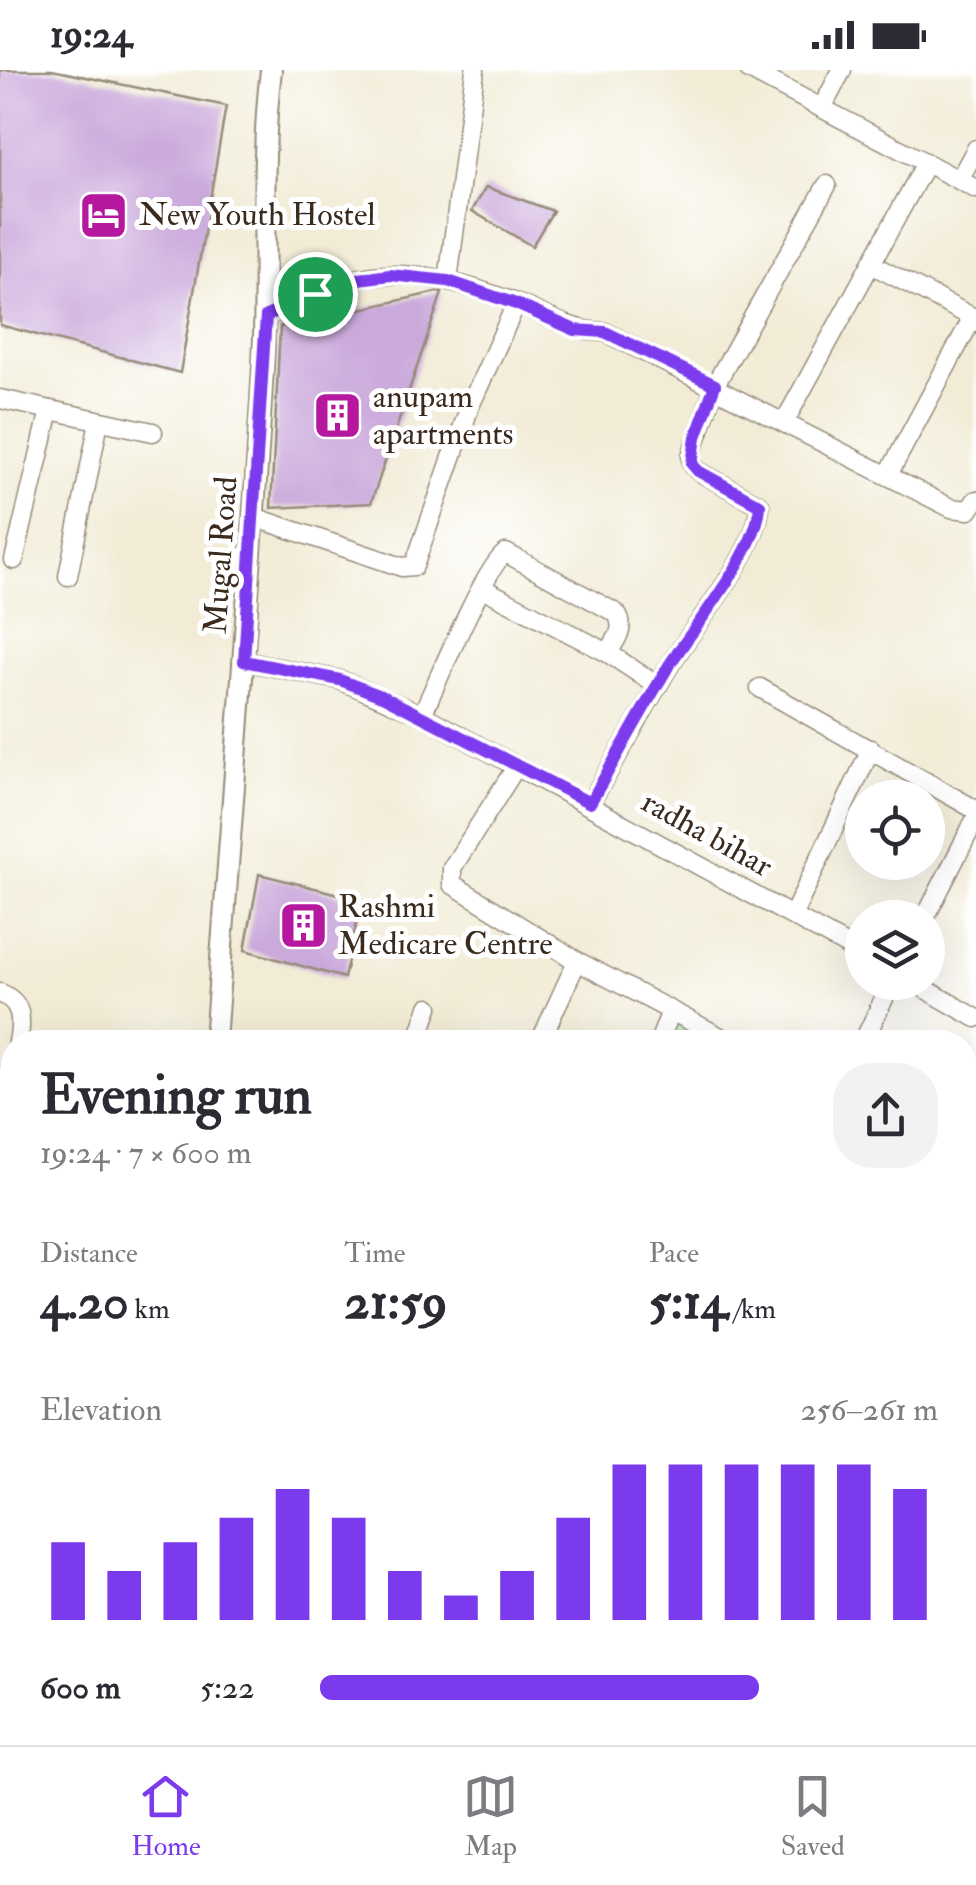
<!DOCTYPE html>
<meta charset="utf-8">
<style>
:root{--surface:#fff;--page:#f2f2f3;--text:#2b2b33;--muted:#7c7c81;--line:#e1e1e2;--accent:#7c3aed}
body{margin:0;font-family:"IM FELL Double Pica",serif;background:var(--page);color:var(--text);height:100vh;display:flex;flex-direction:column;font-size:38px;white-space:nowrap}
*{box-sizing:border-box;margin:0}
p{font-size:32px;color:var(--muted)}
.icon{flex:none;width:55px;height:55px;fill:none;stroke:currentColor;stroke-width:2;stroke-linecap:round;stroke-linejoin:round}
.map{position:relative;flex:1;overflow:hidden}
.drawer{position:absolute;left:0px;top:960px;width:978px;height:715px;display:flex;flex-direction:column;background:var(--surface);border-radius:40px 40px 0 0;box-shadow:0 10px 40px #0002}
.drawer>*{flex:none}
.buttons{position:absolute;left:845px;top:710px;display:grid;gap:20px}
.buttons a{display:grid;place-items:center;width:100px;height:100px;border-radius:50%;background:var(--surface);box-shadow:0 10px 40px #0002;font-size:50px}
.pin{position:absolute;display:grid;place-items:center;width:85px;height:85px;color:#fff;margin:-42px;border:5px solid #fff;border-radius:50%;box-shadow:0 2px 10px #0007}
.round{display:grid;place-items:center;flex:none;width:105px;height:105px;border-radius:40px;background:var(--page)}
.headline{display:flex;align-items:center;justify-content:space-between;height:170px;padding:0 40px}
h1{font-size:55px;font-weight:700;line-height:75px}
.stats{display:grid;grid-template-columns:repeat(3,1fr);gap:15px;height:170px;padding:10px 40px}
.stats div{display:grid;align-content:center}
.stats b{font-size:50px;font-weight:700}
.stats small{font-size:28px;font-weight:400}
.stats p{font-size:28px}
.chart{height:280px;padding:20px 40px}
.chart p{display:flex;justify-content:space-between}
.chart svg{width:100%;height:180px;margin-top:10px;stroke:var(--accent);stroke-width:6}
ul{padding:0 40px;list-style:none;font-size:32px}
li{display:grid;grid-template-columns:160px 120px 1fr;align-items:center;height:75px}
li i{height:25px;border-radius:12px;background:var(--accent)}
.status{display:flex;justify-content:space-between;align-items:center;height:70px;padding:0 50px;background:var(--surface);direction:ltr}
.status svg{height:28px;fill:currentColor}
.tabs{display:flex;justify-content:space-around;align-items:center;height:140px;border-top:2px solid var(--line);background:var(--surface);font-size:28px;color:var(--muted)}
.tabs a{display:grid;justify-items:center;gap:5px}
.tabs .active{color:var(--accent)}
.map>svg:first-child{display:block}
</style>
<div class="status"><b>19:24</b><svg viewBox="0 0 49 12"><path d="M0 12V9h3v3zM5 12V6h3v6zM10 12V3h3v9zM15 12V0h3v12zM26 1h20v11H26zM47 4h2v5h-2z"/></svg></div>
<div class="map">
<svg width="976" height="1675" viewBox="0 0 976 1675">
<rect width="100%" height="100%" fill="#fff"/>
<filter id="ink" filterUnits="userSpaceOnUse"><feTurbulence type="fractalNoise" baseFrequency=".01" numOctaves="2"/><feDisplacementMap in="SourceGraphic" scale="20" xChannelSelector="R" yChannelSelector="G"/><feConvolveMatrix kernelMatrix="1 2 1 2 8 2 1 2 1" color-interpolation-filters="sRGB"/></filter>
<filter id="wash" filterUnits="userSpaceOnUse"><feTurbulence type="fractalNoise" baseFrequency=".0048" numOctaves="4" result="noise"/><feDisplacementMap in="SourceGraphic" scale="40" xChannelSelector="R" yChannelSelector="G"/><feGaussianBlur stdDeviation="2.25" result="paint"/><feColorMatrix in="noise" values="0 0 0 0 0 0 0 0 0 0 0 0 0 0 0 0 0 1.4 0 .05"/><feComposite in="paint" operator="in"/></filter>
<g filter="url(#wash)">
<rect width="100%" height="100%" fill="#f2ecd7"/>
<g fill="#90d995" stroke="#66825a" stroke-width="2.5">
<path d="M671 941 722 972H660Z"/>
<path d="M762 1662 864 1663 891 1675H757Z"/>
</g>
<g id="blocks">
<g fill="#caa9db">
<path d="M0 0H52L226 36 180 303 0 255Z"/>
<path d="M486 117 553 141 532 176 472 141Z"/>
<path d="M437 222 442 223 371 433 271 438 280 257Z"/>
<path d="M259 804 362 830 344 908 245 880Z"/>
</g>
</g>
</g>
<g filter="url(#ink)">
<use href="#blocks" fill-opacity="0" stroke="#968b7a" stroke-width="2.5"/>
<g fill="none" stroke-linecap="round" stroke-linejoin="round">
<defs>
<g id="minor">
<path d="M749 0 976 119"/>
<path d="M822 38 842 0"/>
<path d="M959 110 976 79"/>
<path d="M871 194 976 249"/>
<path d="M448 211 475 0"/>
<path d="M266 246C293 234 322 218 352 210 406 196 467 214 518 234 548 246 572 262 605 262L951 438 969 440 976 430"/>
<path d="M0 329 153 362"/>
<path d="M785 351 926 93"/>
<path d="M888 405 973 247"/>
<path d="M254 447 402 497 414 496 470 336 516 234"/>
<path d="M14 490 50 340"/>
<path d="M68 506 99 351"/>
<path d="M608 583 658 616"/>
<path d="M244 591 340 610 422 645 862 884"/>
<path d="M760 618 976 740"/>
<path d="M422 645C435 617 487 492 506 483L616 543C627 558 616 569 608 583L482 518"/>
<path d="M516 697 452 798V814L577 891 730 972"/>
<path d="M590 733C616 689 641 644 667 600 692 557 758 483 760 435L698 401 692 394 691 386 715 315 827 115"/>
<path d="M793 845 871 679"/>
<path d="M925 848 976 748"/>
<path d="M913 912 976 948"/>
<path d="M0 923C23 932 22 951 18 972"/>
<path d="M417 972 429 937"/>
<path d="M540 972 577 891"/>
<path d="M659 972 671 941"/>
<path d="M863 972 892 912"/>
<path d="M0 1028 12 991"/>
<path d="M965 1172 976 1178"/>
<path d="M965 1346 976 1351"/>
<path d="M0 1356 12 1358"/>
<path d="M965 1518 976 1524"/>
<path d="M0 1542 12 1544"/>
<path d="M0 1592 12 1594"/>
<path d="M965 1655 976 1629"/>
<path d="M701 1662 733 1675"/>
<path d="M868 1662 894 1675"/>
<path d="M396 1675 397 1662"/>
<path d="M529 1675 530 1662"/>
<path d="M757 1675 762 1662"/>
</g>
<g id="tertiary">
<path d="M215 972C231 747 250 522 263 297 268 198 259 98 271 0"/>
<path d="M177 1675V1662"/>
</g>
</defs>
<use href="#minor" stroke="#968b7a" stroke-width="21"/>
<use href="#tertiary" stroke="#968b7a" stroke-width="24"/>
<use href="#minor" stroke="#fff" stroke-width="18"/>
<use href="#tertiary" stroke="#fff" stroke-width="20"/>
</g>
</g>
<g fill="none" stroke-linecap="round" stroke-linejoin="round" filter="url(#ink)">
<defs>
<path id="route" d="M390 205 448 211 516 234 575 260 605 262 715 315 696 367 692 394 698 401 760 435C758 482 694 556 668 597 641 642 616 688 590 733L384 627 340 610 244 591 266 246 351 210Z"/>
</defs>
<use href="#route" stroke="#fff" stroke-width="20"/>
<use href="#route" stroke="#7c3aed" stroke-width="12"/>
</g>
<defs>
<symbol id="hotel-square" viewBox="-11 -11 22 22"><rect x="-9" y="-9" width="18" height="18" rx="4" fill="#b5179e" stroke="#fff"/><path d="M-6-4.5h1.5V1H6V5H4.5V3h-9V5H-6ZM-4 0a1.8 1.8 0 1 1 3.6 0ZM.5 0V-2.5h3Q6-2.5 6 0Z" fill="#fff"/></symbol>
<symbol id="building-square" viewBox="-11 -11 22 22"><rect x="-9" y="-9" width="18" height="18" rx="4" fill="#b5179e" stroke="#fff"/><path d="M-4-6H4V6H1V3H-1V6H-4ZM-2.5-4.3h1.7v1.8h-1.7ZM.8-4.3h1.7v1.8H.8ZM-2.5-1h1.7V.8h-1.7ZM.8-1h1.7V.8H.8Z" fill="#fff"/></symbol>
</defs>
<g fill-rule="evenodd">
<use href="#hotel-square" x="76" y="118" width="55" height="55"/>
<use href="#building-square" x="310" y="318" width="55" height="55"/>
<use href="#building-square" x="276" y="828" width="55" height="55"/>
</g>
<g text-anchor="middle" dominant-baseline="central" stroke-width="10" stroke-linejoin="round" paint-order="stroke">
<g font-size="32" fill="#3b2a1e" stroke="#fff" text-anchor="start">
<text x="139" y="145">New Youth Hostel</text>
<text x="373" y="327">anupam<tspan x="373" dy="37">apartments</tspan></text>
<text x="338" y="837">Rashmi<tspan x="338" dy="37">Medicare Centre</tspan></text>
</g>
<g font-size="32" fill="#3b2a1e" stroke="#fff">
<text transform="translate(221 485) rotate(-86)">Mugal Road</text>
<text transform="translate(707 764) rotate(29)">radha bihar</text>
</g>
</g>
</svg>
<div class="buttons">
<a><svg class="icon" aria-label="locate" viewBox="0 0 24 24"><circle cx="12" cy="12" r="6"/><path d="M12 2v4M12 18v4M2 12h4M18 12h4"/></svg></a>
<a><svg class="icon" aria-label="layers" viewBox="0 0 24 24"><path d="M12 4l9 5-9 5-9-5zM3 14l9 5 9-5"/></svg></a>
</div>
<div class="pin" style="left:315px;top:224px;background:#1e9e55"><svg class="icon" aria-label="arrive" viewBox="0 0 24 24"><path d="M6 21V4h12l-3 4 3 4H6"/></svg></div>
<section class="drawer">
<div class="headline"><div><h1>Evening run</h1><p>19:24 · 7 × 600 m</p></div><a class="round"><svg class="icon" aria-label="share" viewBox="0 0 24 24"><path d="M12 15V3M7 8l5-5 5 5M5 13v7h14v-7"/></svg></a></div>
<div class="stats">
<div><p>Distance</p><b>4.20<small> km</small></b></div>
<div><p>Time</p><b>21:59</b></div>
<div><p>Pace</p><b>5:14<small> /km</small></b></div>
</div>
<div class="chart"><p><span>Elevation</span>256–261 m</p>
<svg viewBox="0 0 160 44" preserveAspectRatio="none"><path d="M5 44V25M15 44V32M25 44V25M35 44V19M45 44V12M55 44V19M65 44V32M75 44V38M85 44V32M95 44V19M105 44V6M115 44V6M125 44V6M135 44V6M145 44V6M155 44V12"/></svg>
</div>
<ul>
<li><b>600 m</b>5:22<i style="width:71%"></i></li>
</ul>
</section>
</div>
<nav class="tabs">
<a class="active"><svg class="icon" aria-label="home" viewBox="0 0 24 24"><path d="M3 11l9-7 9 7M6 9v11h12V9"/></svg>Home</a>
<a><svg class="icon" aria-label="map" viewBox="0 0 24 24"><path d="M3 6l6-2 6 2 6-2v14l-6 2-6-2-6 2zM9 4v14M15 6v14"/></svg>Map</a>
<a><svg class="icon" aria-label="saved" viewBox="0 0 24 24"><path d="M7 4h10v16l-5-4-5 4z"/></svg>Saved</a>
</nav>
